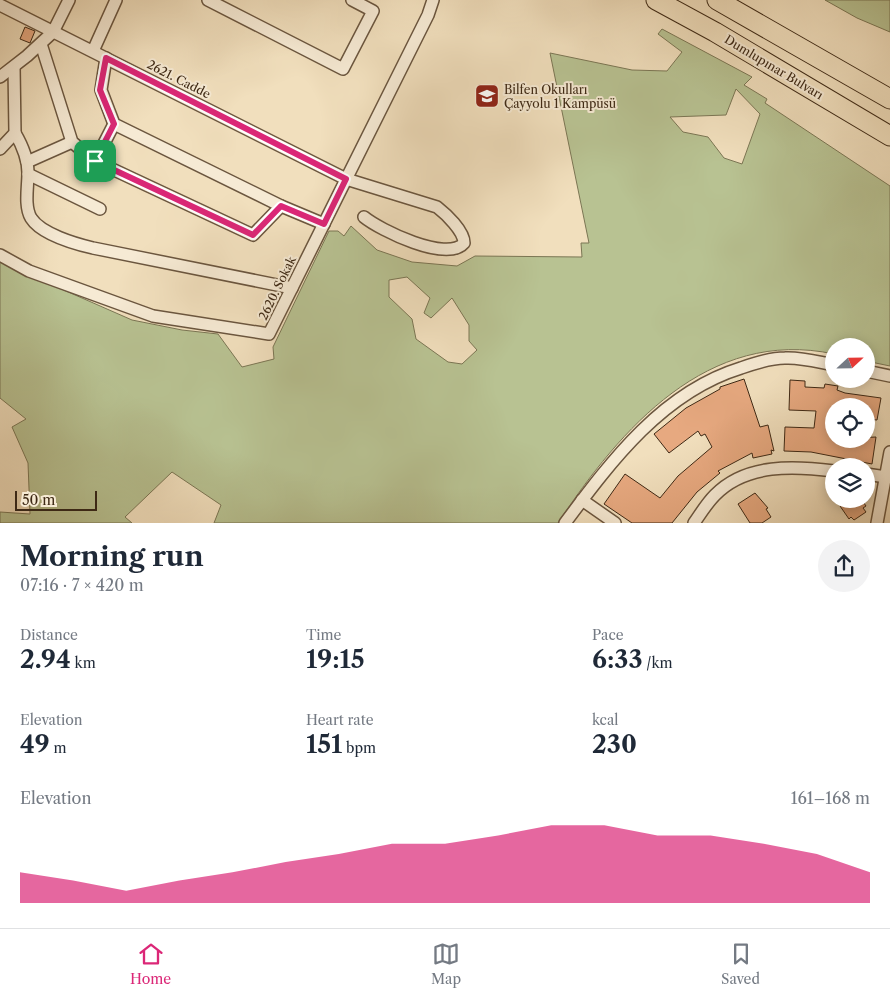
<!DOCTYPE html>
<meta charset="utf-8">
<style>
:root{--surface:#fff;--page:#f2f2f3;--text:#1f2937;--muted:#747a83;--line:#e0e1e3;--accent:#db2777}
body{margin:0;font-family:"Libre Caslon Text",serif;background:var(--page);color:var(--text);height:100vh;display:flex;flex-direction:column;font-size:19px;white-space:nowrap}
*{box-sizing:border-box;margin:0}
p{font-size:16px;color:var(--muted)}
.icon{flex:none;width:28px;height:28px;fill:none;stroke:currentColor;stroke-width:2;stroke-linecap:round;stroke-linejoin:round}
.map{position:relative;height:523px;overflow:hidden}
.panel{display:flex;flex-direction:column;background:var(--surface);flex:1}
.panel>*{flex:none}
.needle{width:32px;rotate:68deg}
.buttons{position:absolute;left:825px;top:338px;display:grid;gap:10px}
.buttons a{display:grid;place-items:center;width:50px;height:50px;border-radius:50%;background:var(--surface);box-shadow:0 2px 12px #0003;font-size:25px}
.scale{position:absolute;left:15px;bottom:12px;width:82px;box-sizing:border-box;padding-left:5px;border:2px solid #3e2915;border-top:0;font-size:14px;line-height:18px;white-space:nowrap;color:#3e2915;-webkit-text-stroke:4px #f6ead4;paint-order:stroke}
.pin{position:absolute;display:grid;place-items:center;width:42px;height:42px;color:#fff;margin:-21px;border-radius:10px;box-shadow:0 2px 8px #0006}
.round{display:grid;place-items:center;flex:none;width:52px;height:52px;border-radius:26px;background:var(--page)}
.headline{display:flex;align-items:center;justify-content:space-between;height:85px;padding:0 20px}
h1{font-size:28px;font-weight:700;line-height:38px}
.figures{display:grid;grid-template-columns:repeat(3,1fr);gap:8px;height:85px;padding:5px 20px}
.figures div{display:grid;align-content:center}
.figures b{font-size:25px;font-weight:700}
.figures small{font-size:14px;font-weight:400}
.figures p{font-size:14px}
.chart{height:140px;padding:10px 20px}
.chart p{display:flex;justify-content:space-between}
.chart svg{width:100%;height:90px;margin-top:5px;fill:var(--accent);opacity:.7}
.tab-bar{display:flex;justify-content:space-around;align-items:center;height:70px;border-top:1px solid var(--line);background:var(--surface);font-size:14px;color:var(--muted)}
.tab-bar a{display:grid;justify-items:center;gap:2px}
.tab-bar .active{color:var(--accent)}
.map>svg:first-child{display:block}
</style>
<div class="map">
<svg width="890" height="523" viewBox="0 0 890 523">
<rect width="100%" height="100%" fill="#f1dfbd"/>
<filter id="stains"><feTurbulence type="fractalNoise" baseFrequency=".004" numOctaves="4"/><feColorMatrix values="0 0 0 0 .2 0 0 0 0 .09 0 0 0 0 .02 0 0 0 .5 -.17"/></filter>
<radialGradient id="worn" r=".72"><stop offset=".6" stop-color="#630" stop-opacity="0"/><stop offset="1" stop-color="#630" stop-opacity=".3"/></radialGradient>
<g fill="#b8c292" stroke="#7b7654" fill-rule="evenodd">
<path d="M825 0H890V32L857 18Z"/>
<path d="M662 29 752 77 744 85 767 99 765 103 890 186V366L866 361V346H834V354C708 327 620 429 558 523H214L221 505 172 472 125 517 132 523H0V512L30 514 28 463 12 427 26 419 0 398V262L132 320 182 330 218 334 242 367 274 359 273 347 329 231H338L344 236 351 226 377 250 412 262 457 266 475 256 582 257 581 243H589L550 53 632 70 667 71 682 52 658 34ZM736 89 760 114 742 164 724 158 708 137 683 132 670 117 726 115ZM407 277 430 298 424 313 431 318 452 298 469 325V341L477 350 462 364 448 362 416 339 412 319 389 297V280Z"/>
</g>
<g fill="#e7a980" stroke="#3e2915">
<path d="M25 27 35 31 30 43 20 39Z"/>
<path d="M744 379 760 427 768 425 774 451 771 450 772 454 753 458 752 453 718 471 720 473 697 492 672 523H632L604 504 625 474 660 498 678 476 712 447 705 434 701 436 698 431 669 453 654 434 686 408 720 389V387Z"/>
<path d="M790 380 805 381V387L824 388 825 384 838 386 837 390 845 393 881 398 877 420 866 419V406H834V439L876 437 872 464 811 452 784 451 785 427 814 428 816 411 789 410Z"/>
<path d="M755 493 768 508 766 509 771 517 762 523H750L738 504Z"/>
<path d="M838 499H861L866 506 863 508 866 512 854 520 851 517 849 519 840 506 843 505Z"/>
</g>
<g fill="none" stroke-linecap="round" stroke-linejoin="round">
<defs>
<g id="minor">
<path d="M208 0 343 69 373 11 352 0"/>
<path d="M0 5 346 179 437 207C446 214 464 231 464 243 447 263 380 230 364 217"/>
<path d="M41 44 72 142 95 161 253 235 281 206 324 224"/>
<path d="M93 51 116 0"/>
<path d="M106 58 101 90 114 124"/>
<path d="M0 77 27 56 53 32 69 0"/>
<path d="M15 133C22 145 28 159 28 173 28 187 24 206 31 218 41 234 76 244 93 248L292 288"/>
<path d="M0 149 15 133 14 67"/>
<path d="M95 161 114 124 281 206"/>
<path d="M27 162 72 142"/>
<path d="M28 174 100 209"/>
<path d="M0 255 29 271 153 316 269 334 428 15 433 0"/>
<path d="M866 371 890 376"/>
<path d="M866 474 886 477"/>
<path d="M582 500 615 523"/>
<path d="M565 523C612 460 663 392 741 368 755 363 770 358 785 358 801 357 818 362 834 365"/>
<path d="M694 523C701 513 707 503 715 495 746 463 795 466 834 471"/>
<path d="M877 523 890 452"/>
</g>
<g id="trunk">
<path d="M656 0 715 32 890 136"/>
<path d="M717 0 890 99"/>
</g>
</defs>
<use href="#minor" stroke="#6b563f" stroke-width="14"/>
<use href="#trunk" stroke="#3e2915" stroke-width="21"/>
<use href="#minor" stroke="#f6ead4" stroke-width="11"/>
<use href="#trunk" stroke="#f1dfbd" stroke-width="19"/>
</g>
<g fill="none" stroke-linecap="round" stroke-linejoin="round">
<defs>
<path id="route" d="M106 58 346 179 324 224 281 206 253 235 95 161 114 124 100 90Z"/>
</defs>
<use href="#route" stroke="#fff" stroke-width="10"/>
<use href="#route" stroke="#db2777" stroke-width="6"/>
</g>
<defs>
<symbol id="school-square" viewBox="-11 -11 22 22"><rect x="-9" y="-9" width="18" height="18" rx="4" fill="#8f2418" stroke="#f6ead4"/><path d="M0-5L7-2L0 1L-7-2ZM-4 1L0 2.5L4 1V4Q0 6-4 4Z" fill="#fff"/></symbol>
</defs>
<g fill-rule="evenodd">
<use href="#school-square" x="473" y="82" width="28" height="28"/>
</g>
<g text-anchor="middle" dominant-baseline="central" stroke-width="4" stroke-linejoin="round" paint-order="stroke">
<g font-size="12" fill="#3e2915" stroke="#f6ead4">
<text transform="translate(774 67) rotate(31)">Dumlupınar Bulvarı</text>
<text transform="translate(179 79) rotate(27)">2621. Cadde</text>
<text transform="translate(277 288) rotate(-64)">2620. Sokak</text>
</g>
<g font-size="12" fill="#3e2915" stroke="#f6ead4" text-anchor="start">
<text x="504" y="89">Bilfen Okulları<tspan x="504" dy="14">Çayyolu 1 Kampüsü</tspan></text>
</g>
</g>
<rect width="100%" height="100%" filter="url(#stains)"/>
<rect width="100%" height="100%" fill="url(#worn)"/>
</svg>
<div class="buttons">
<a><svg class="needle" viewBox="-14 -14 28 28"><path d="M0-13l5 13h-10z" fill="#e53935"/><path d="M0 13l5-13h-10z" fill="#747a83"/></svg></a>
<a><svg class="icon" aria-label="locate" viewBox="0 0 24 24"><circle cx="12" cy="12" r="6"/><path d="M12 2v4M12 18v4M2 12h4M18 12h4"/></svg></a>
<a><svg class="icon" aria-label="layers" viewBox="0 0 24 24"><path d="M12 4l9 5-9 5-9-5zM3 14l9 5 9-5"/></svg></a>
</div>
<div class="scale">50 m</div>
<div class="pin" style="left:95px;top:161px;background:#1e9e55"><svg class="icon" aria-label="arrive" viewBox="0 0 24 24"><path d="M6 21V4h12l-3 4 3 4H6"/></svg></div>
</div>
<section class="panel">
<div class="headline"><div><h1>Morning run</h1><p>07:16 · 7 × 420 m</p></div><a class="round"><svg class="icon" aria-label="share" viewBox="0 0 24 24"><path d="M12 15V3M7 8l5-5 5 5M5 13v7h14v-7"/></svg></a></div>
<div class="figures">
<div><p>Distance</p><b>2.94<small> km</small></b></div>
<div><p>Time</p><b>19:15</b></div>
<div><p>Pace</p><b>6:33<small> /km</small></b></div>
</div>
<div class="figures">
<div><p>Elevation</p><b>49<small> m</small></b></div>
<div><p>Heart rate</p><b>151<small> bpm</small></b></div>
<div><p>kcal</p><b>230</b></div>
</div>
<div class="chart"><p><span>Elevation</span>161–168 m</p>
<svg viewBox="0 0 160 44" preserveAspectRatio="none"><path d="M0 44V29L10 33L20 38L30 33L40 29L50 24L60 20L70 15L80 15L90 11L100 6L110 6L120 11L130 11L140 15L150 20L160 29V44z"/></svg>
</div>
</section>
<nav class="tab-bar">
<a class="active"><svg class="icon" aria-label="home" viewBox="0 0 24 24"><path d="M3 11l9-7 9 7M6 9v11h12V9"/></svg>Home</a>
<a><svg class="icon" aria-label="map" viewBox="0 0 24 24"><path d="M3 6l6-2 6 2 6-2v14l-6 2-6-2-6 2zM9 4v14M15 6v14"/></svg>Map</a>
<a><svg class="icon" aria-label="saved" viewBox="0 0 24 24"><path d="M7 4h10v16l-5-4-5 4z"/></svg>Saved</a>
</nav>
